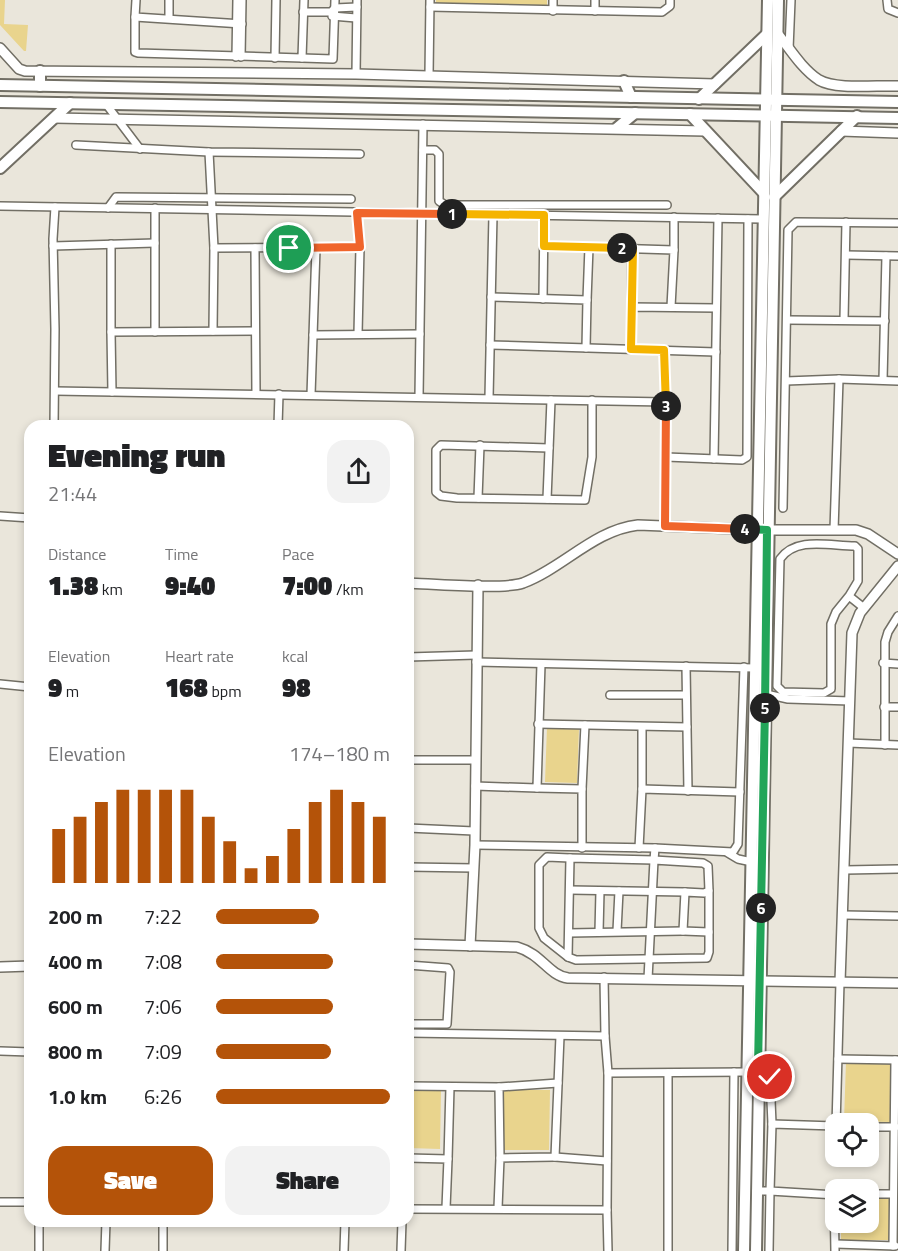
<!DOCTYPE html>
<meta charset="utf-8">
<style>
:root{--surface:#fff;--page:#f2f2f2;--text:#202124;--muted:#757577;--accent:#b45309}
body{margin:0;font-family:"Titillium Web",sans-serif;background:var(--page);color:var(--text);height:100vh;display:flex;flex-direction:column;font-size:22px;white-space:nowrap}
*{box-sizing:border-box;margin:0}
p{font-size:20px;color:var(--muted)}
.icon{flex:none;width:33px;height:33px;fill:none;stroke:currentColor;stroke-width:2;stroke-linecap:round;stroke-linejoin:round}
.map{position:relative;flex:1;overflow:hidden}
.details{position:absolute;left:24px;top:420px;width:390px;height:807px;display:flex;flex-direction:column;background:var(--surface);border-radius:18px;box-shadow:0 3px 9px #0003}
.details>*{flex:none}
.fabs{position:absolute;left:825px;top:1113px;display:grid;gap:12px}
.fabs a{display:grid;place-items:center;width:54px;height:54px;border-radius:12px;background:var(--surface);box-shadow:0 3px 9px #0003;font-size:30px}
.pin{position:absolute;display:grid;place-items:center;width:51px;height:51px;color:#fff;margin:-26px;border:3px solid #fff;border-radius:50%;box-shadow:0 2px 6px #0007}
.km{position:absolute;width:30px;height:30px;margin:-15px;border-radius:50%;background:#222;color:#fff;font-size:16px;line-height:30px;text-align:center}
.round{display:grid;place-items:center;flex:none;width:63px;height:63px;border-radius:18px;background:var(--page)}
.headline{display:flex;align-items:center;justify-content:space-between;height:102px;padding:0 24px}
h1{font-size:33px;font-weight:800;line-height:45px}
.figures{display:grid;grid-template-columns:repeat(3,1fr);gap:9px;height:102px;padding:6px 24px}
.figures div{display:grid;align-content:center}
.figures b{font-size:26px;font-weight:800}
.figures small{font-size:16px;font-weight:400}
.figures p{font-size:16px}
.chart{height:168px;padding:12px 24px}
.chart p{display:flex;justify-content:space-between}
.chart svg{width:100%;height:108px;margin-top:6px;stroke:var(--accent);stroke-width:6}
.primary-button{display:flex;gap:12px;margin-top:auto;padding:12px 24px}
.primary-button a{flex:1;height:69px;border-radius:18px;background:var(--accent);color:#fff;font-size:24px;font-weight:800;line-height:69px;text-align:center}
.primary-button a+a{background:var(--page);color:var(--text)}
ul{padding:0 24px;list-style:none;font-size:20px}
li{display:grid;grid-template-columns:96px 72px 1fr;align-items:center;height:45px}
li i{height:15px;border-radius:8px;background:var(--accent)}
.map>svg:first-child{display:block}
</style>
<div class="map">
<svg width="898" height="1251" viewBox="0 0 898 1251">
<rect width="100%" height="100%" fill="#eae6db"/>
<g fill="#e9d48d">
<path d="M0 0H5L4 24 28 25 26 51H24L0 25Z"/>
<path d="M436 0H547V7L436 4Z"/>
<path d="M547 727 579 728 577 783 545 782Z"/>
<path d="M846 1062 891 1063 890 1122 844 1121Z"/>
<path d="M408 1089 441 1090 440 1149 408 1148Z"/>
<path d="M504 1090H550L549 1150H504Z"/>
<path d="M869 1196 890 1197V1240H841V1223L868 1222Z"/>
</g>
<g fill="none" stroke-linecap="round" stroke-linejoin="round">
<defs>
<g id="minor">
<path d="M136 0 135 17 242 24"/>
<path d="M887 0 888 9 898 13"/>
<path d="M430 7 662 12 670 6V0"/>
<path d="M553 11V0"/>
<path d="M595 11V0"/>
<path d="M303 12H331L335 8 357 7"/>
<path d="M332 16 356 18"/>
<path d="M135 17V52L138 53 302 58 304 0"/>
<path d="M169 17V0"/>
<path d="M789 49 791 0"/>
<path d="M236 57 237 0"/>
<path d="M241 57 242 0"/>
<path d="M275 58 276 0"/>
<path d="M302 58 333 59 335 0"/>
<path d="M356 74 357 0"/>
<path d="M429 75 430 0"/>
<path d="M106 104 140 149"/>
<path d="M76 145 209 152 360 154"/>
<path d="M423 150H435L439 154V201L445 205H667"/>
<path d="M209 152 214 248 360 247 358 334"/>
<path d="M0 206 762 219"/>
<path d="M108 208 116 197 351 199"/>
<path d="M357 213 360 247"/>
<path d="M111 244V332L255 331"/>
<path d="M53 246 155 243"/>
<path d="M544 246 674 250 671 307"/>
<path d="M255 248 256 394"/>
<path d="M674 250V217"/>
<path d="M846 255 898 256"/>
<path d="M491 297 587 300 586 348"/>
<path d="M543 299 544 215"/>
<path d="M587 300 589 247"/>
<path d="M631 307 632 249"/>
<path d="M788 320 885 321"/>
<path d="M844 320 846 222"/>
<path d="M213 331 214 248"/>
<path d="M111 332 112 392"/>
<path d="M155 332V208"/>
<path d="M313 335 420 334"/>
<path d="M490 345 716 352"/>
<path d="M631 349V307L716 308"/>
<path d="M664 350 666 402"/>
<path d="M839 379 898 381"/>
<path d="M883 380 886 256"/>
<path d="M786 381 839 379 834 530"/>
<path d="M55 391 666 402 665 526"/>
<path d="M311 395 316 248"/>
<path d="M419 397 423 124"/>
<path d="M489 398 493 215"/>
<path d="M54 426 55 329 53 239 55 207"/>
<path d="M278 426 279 394"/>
<path d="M549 448 441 445 436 450V492L441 496 457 498 585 500 592 457V400"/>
<path d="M666 457 742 460 747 457 748 219"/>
<path d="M714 459 718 218"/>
<path d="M478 498 480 445"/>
<path d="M547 499 551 400"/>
<path d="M783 508 788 230 796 222 898 223"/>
<path d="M0 516 30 518"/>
<path d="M849 596 836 612 831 624V689L824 693 783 692 777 686 780 559C796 536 830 546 855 546L858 549V581L849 596 864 608"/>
<path d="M408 657 476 655"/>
<path d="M476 662 755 668"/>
<path d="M883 663 898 664"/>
<path d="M686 666 688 791"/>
<path d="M0 684 30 687"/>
<path d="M766 694 788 699 850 701"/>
<path d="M610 695H685"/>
<path d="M884 707H898"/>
<path d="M538 724 687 727"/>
<path d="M848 743 898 745"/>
<path d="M885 745V642L888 632 898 616"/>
<path d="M408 760H475"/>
<path d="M475 786 537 788 541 664"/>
<path d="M537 788 582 789V848"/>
<path d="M582 789 585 725"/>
<path d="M642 789V728"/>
<path d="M408 828 474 831"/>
<path d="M475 845 655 848 733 852 738 844 744 667"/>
<path d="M639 848 642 789 740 792"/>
<path d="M655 848 654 860 570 858 568 957 576 960 707 958 709 952V891"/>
<path d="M728 853 738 859 752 862"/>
<path d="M408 867 474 868"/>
<path d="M845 870 898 869"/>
<path d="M570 890 685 892"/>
<path d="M844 915 898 916"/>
<path d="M617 931 619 891"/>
<path d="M599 932 600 891"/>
<path d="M569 933 683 931"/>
<path d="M568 957 544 938 539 928V865L547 857 570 858"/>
<path d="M408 965 448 968 450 972 447 1024H408"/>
<path d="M648 979 654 860 703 863 708 866 709 891 704 893 685 892 683 931 709 932"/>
<path d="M408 1033 605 1036 604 977"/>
<path d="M605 1036 608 1073 607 1210"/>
<path d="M0 1051 30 1052"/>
<path d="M838 1059 898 1060"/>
<path d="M758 1068 767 1072 770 1077 772 1124"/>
<path d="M608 1073 747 1072"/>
<path d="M408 1086 499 1087"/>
<path d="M835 1126 772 1124 770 1191 836 1195"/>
<path d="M836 1126 840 982"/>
<path d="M868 1127H895"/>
<path d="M555 1157 607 1161"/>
<path d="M408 1158 448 1159 446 1208"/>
<path d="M500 1158 499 1087 558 1083"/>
<path d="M448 1159 450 1087"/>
<path d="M756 1191H770L769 1251"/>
<path d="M868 1194H893"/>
<path d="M834 1196 835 1251"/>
<path d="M0 1202H30"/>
<path d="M498 1208 500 1158 555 1157 560 1036"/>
<path d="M408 1209 607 1210 608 1251"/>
<path d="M836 1244 895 1246"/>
<path d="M893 1246 895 1060"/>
<path d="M39 1251V1221"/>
<path d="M105 1251 106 1221"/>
<path d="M163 1251V1221"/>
<path d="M344 1251 345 1221"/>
<path d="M401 1251 402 1221"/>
<path d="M668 1251V1073"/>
<path d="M732 1251 734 1072"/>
</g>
<g id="tertiary">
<path d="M778 34C790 49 802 69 819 80 836 90 877 85 898 86"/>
<path d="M0 48 19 69 25 71 356 74 715 84"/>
<path d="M54 118 706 131"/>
<path d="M841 131 898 133"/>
<path d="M408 583C434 584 502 590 523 583 563 568 594 530 638 525L767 530H856L868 534 898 554"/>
<path d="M408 944 517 947C542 954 548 975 568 978L898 983"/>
<path d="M470 946 475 845 478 585"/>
<path d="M0 967 30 966"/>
<path d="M840 982 852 633 860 613 898 566"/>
</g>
<g id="secondary">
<path d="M744 1251 768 0"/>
<path d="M756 1251 778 0"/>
</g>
<g id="primary">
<path d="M624 81 631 97"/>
<path d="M0 85 898 102"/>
<path d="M40 86V71"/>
<path d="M699 99 767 34"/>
<path d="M0 102 898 118"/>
<path d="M690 114 763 192"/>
<path d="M617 128 635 113"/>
<path d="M0 168 70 103"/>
<path d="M774 197 857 116"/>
</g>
</defs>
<use href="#minor" stroke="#726f65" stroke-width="10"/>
<use href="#tertiary" stroke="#726f65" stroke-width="12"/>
<use href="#secondary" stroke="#726f65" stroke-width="14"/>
<use href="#primary" stroke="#726f65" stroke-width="14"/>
<use href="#minor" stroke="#fff" stroke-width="7"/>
<use href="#tertiary" stroke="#fff" stroke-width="9"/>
<use href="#secondary" stroke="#fff" stroke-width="10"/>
<use href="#primary" stroke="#fff" stroke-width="10"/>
</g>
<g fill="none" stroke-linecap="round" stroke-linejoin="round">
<defs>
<path id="split-1" d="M289 248 360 247 357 213 452 214"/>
<path id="split-2" d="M452 214 544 215V246L622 248"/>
<path id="split-3" d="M622 248 633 249 631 349 664 350 666 406"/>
<path id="split-4" d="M666 406 665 526 745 529"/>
<path id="split-5" d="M745 529 767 530 765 708"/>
<path id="split-6" d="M761 908 765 708"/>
<path id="split-7" d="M761 908 758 1068 770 1077"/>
</defs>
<use href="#split-1" stroke="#fff" stroke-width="12"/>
<use href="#split-2" stroke="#fff" stroke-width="12"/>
<use href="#split-3" stroke="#fff" stroke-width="12"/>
<use href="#split-4" stroke="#fff" stroke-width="12"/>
<use href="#split-5" stroke="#fff" stroke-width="12"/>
<use href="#split-6" stroke="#fff" stroke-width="12"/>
<use href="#split-7" stroke="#fff" stroke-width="12"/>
<use href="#split-1" stroke="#f0652b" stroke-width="8"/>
<use href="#split-2" stroke="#f5b400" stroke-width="8"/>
<use href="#split-3" stroke="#f5b400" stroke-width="8"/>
<use href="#split-4" stroke="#f0652b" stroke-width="8"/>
<use href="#split-5" stroke="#22a559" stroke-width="8"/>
<use href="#split-6" stroke="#22a559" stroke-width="8"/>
<use href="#split-7" stroke="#22a559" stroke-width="8"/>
</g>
</svg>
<div class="fabs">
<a><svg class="icon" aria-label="locate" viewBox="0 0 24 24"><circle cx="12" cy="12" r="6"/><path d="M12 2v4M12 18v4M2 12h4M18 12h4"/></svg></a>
<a><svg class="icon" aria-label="layers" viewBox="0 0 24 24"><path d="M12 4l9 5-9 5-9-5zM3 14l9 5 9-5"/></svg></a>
</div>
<div class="pin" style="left:289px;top:248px;background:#1e9e55"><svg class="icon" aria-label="arrive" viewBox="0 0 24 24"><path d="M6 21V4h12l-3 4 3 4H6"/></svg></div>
<div class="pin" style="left:770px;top:1077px;background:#d93025"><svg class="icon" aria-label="check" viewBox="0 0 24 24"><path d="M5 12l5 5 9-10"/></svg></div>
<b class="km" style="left:452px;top:214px">1</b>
<b class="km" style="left:622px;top:248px">2</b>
<b class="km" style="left:666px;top:406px">3</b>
<b class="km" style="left:745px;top:529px">4</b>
<b class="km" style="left:765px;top:708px">5</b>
<b class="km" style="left:761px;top:908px">6</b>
<section class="details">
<div class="headline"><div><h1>Evening run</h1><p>21:44</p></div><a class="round"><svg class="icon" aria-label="share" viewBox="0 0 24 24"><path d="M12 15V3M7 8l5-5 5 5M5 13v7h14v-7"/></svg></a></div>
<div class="figures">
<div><p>Distance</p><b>1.38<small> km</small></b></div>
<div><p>Time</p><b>9:40</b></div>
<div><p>Pace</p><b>7:00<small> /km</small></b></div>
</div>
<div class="figures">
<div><p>Elevation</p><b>9<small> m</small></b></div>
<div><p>Heart rate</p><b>168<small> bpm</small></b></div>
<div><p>kcal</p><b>98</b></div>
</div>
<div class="chart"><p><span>Elevation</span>174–180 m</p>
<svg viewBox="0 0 160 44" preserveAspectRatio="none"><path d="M5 44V22M15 44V17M25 44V11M35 44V6M45 44V6M55 44V6M65 44V6M75 44V17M85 44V27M95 44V38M105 44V33M115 44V22M125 44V11M135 44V6M145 44V11M155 44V17"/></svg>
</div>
<ul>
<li><b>200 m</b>7:22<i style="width:59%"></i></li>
<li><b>400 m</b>7:08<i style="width:67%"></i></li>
<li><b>600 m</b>7:06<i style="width:67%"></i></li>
<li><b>800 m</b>7:09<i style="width:66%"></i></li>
<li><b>1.0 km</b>6:26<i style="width:100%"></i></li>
</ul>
<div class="primary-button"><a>Save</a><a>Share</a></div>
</section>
</div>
